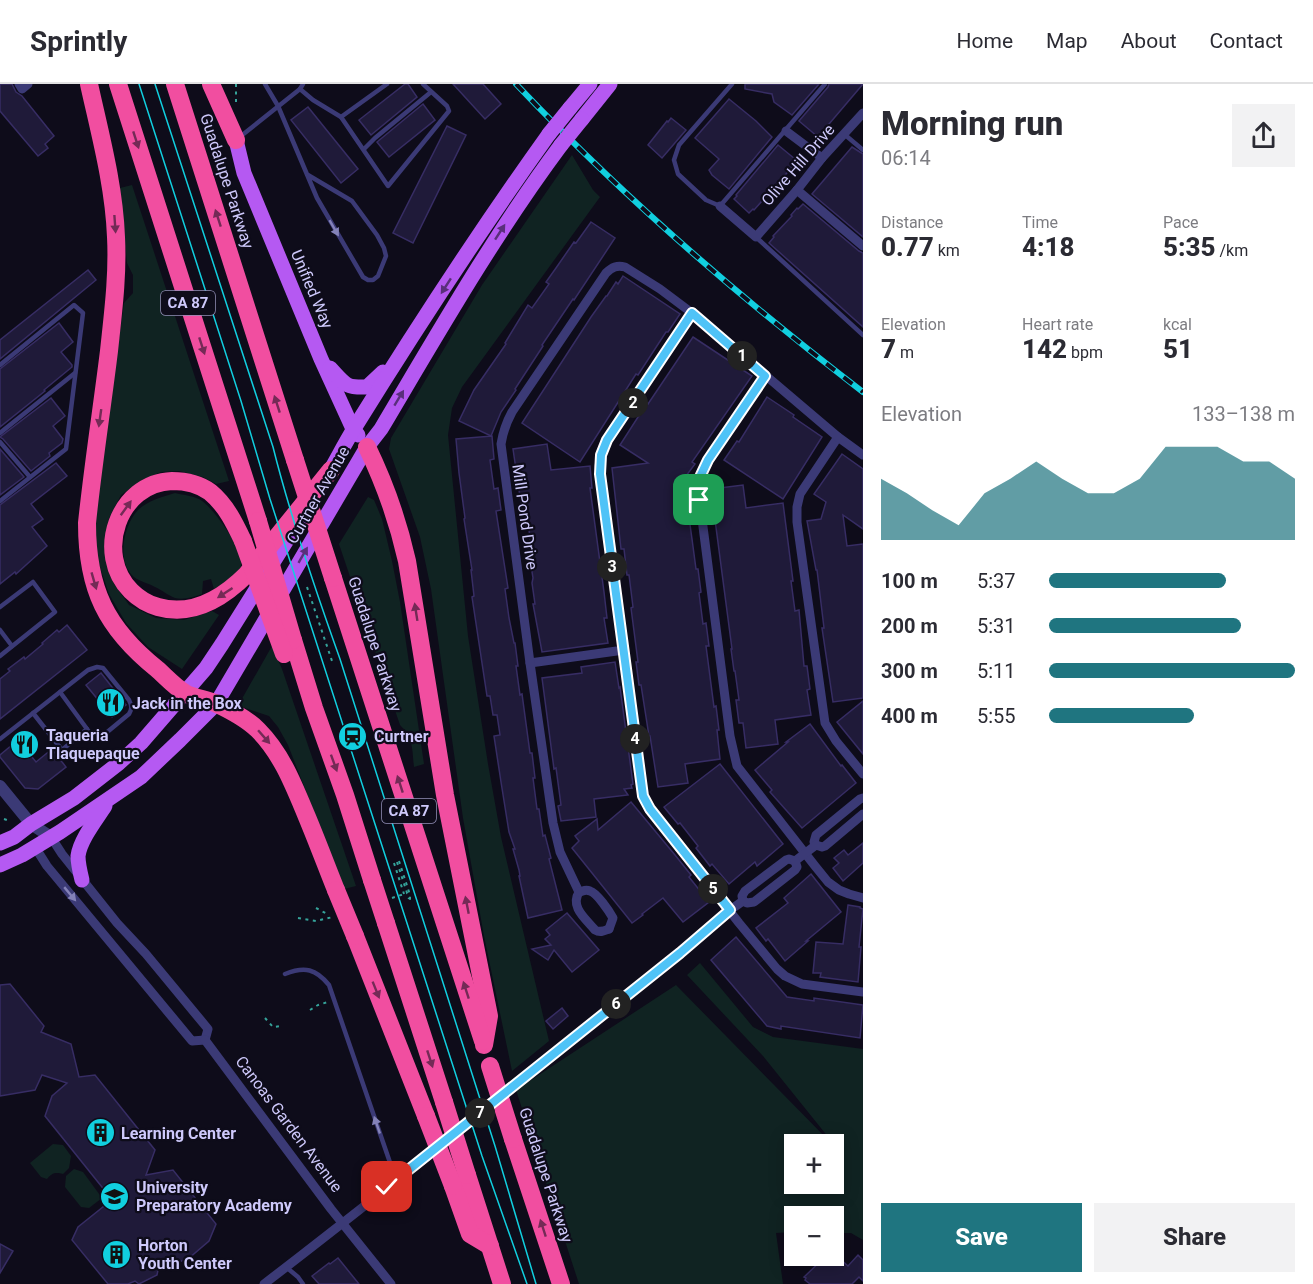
<!DOCTYPE html>
<meta charset="utf-8">
<style>
:root{--surface:#fff;--page:#f2f2f3;--text:#2b2b33;--muted:#7c7c81;--line:#e1e1e2;--accent:#1f7580}
body{margin:0;font-family:Roboto,sans-serif;background:var(--page);color:var(--text);height:100vh;display:flex;flex-direction:column;font-size:22px;white-space:nowrap}
*{box-sizing:border-box;margin:0}
p{font-size:20px;color:var(--muted)}
.icon{flex:none;width:33px;height:33px;fill:none;stroke:currentColor;stroke-width:2;stroke-linecap:round;stroke-linejoin:round}
.map{position:relative;flex:1;overflow:hidden}
.drawer{display:flex;flex-direction:column;background:var(--surface);width:450px}
.drawer>*{flex:none}
.buttons{position:absolute;left:784px;top:1050px;display:grid;gap:12px}
.buttons a{display:grid;place-items:center;width:60px;height:60px;border-radius:0px;background:var(--surface);box-shadow:0 3px 15px #0003;font-size:30px}
.pin{position:absolute;display:grid;place-items:center;width:51px;height:51px;color:#fff;margin:-26px;border-radius:12px;box-shadow:0 3px 9px #0006}
.km{position:absolute;width:30px;height:30px;margin:-15px;border-radius:50%;background:#222;color:#fff;font-size:16px;line-height:30px;text-align:center}
.round{display:grid;place-items:center;flex:none;width:63px;height:63px;border-radius:0px;background:var(--page)}
.summary{display:flex;align-items:center;justify-content:space-between;height:102px;padding:0 18px}
h1{font-size:33px;font-weight:800;line-height:45px}
.metrics{display:grid;grid-template-columns:repeat(3,1fr);gap:9px;height:102px;padding:6px 18px}
.metrics div{display:grid;align-content:center}
.metrics b{font-size:26px;font-weight:800}
.metrics small{font-size:16px;font-weight:400}
.metrics p{font-size:16px}
.chart{height:168px;padding:12px 18px}
.chart p{display:flex;justify-content:space-between}
.chart svg{width:100%;height:108px;margin-top:6px;fill:var(--accent);opacity:.7}
.button{display:flex;gap:12px;margin-top:auto;padding:12px 18px}
.button a{flex:1;height:69px;border-radius:0px;background:var(--accent);color:#fff;font-size:24px;font-weight:800;line-height:69px;text-align:center}
.button a+a{background:var(--page);color:var(--text)}
ul{padding:0 18px;list-style:none;font-size:20px}
li{display:grid;grid-template-columns:96px 72px 1fr;align-items:center;height:45px}
li i{height:15px;border-radius:8px;background:var(--accent)}
header{display:flex;align-items:center;gap:36px;box-sizing:border-box;height:84px;padding:0 30px;background:var(--surface);border-bottom:2px solid var(--line)}
header strong{font-size:28px}
nav{display:flex;gap:33px;margin-inline-start:auto;font-size:21px}
main{display:flex;flex:1;min-height:0}
.map>svg:first-child{display:block}
</style>
<header>
<strong>Sprintly</strong>
<nav><a>Home</a><a>Map</a><a>About</a><a>Contact</a></nav>
</header>
<main>
<div class="map">
<svg width="863" height="1200" viewBox="0 0 863 1200">
<rect width="100%" height="100%" fill="#0e0c1a"/>
<g fill="#102322">
<path d="M572 71 593 106 600 113 462 303 452 324 448 351 468 552 488 680 501 753 549 957 512 987 484 852 463 734 431 505 420 453 389 365 391 354 482 201Z"/>
<path d="M132 101 229 397 216 400 203 393 179 387 161 388 142 396 121 411 109 434 105 459 108 479 114 500 129 521 156 534 184 536 212 527 219 531 182 585 148 563 126 539 109 510 96 471V419L124 219 133 209V191L127 179 120 104Z"/>
<path d="M175 409C183 411 196 412 202 417 214 425 248 471 240 485 235 494 222 500 214 505L211 495 203 497 202 510C194 513 184 516 175 514 169 512 162 506 155 503 149 499 140 498 134 493 116 478 123 442 138 426 149 416 162 413 175 409Z"/>
<path d="M368 413 374 416 382 435 392 477 400 518 424 680 414 683C412 665 414 656 400 641L339 460Z"/>
<path d="M272 562 282 585 356 802 344 805 288 661 278 643 269 632 242 623 239 620Z"/>
<path d="M700 879 753 943 773 953 863 965V1156L851 1149H834V1132H795V1148L776 1149 783 1200H579L516 1006 676 901 832 1060H795V1100H834V1063L841 1069 763 972 687 891Z"/>
<path d="M53 1060 63 1061 71 1072 69 1084 63 1090C55 1088 52 1089 47 1095L41 1093 30 1079Z"/>
<path d="M74 1085 83 1088 102 1114 89 1124 81 1123 65 1103 66 1092Z"/>
</g>
<g fill="#1f1a39" stroke="#372d64" stroke-width="1.5">
<path d="M0 0H12L16 8 22 12 54 52 45 60 48 64 38 72 0 27Z"/>
<path d="M405 0H408L417 13 371 51 359 36Z"/>
<path d="M453 0H483L501 20 485 35Z"/>
<path d="M745 0H819L792 31 774 18 772 10 745 5Z"/>
<path d="M829 0H863L818 53 799 37 828 3Z"/>
<path d="M729 15 756 37 772 53 729 105 712 91 709 86 719 75 695 54Z"/>
<path d="M423 20 435 36 389 73 377 58Z"/>
<path d="M308 23 358 85 341 99 291 36Z"/>
<path d="M671 34 686 46 662 74 648 61 667 37 668 38Z"/>
<path d="M447 42 466 51 413 159 393 149Z"/>
<path d="M778 61 795 75 792 79 794 81 754 126 753 125 749 129 734 115 737 112 736 111Z"/>
<path d="M852 63 863 70V153L812 110Z"/>
<path d="M803 120 859 167 863 169V243L769 159 774 153 773 152 792 132 791 131 797 124 798 125Z"/>
<path d="M591 138 615 154 574 216 573 215 542 261 543 262 515 305 516 306 501 328 491 352 459 337 474 306 506 260 505 259 528 221 532 224 549 200 546 198 556 184 574 158 576 159Z"/>
<path d="M88 186 96 196 0 275V256Z"/>
<path d="M623 192 680 230 668 248H666L638 291 636 290 580 378 522 339 591 233 606 212H607L616 198 618 200Z"/>
<path d="M59 239 73 258 61 268 72 281V283L44 306 45 307 0 343V285Z"/>
<path d="M693 253 752 292 692 378 695 380 686 392 691 426H688L692 455 696 485H698L701 508 699 509 703 540 706 539 709 562H706L714 623 716 622 719 646H717L720 675 685 680 688 699 658 703 650 652H649L641 601H639L636 578H638L631 524 633 523 629 491H627L624 465H621L612 384 648 379 620 361 647 319 648 320Z"/>
<path d="M767 313 794 331 793 333 822 353 783 415 724 376 737 357 739 358Z"/>
<path d="M51 314 65 332 53 342 63 355 62 359 49 369 50 372 31 387 3 355 0 353Z"/>
<path d="M492 352 494 375 490 376 494 405 498 404 501 426 496 427 508 504 505 505 509 534 514 559H515L518 582H516L520 611 522 610 530 669H532L535 694H533L537 725H539L543 752 545 751 551 774 549 775 562 826 528 834 519 792H520L519 786 513 765H515L509 748 501 698 494 652 500 651 497 631H493L490 612H487L472 513 474 512 471 486H472L464 435 465 434 459 389 456 355Z"/>
<path d="M547 360 551 386 590 382 592 404H590L604 508 607 534H604L608 559 542 568 533 520H535L532 499 533 494 529 469 532 468 528 439 524 440 513 365Z"/>
<path d="M0 365 24 393 0 411Z"/>
<path d="M842 370 863 385V445L843 431 847 462 863 460V614L833 618 822 544H824L817 486H816L807 437 821 435 826 418 814 410Z"/>
<path d="M56 379 67 392 31 420 43 435 32 443 47 462 16 490 15 488 0 500V421Z"/>
<path d="M743 401 746 424 783 419 793 497H791L795 527 799 526 804 582H807L810 605 807 606 811 631 775 636 778 660 746 664 743 639H739L736 616H739L735 587H734L731 565H732L712 413H713L712 405Z"/>
<path d="M67 541 87 566 0 635V595L10 587 8 585 24 573 25 575 43 560 42 559 57 546 59 548Z"/>
<path d="M615 578 619 604 620 603 633 700 631 701 632 704 624 705 628 711 594 715 596 733 561 737 558 722 561 721 556 684 554 685 542 594 582 589 581 583Z"/>
<path d="M101 589 126 621 112 633 86 601Z"/>
<path d="M863 617V670L837 638Z"/>
<path d="M810 640 841 682 842 681 856 699 802 744 770 708 772 706 755 686 788 658H786Z"/>
<path d="M18 656 36 678 52 665 66 683 38 705 25 704 0 673V671Z"/>
<path d="M720 680 783 760 757 782 755 778 729 800 712 780 710 782 696 764 698 762 680 739 678 740 664 723Z"/>
<path d="M631 718 675 771 691 791 689 793 709 818 683 838 663 814 642 830 643 831 632 839 572 764 579 757 575 752 597 735 598 746Z"/>
<path d="M863 759V779L843 797 833 784 839 779 834 774 844 766 848 771Z"/>
<path d="M811 790 841 828 806 857H808L785 877 768 855 766 857 756 844 788 819 784 814Z"/>
<path d="M848 821 860 823V824L863 825 859 863H861L858 898 820 893 821 889H813L816 858 843 860Z"/>
<path d="M567 829 599 866 572 888 554 866 548 876 532 865 551 861 545 855 550 851 546 846Z"/>
<path d="M736 853 787 913 814 917V914L863 921 860 954 781 942V945L767 942 711 876Z"/>
<path d="M10 900 44 942 41 948 71 960 79 993 95 991 155 1066 146 1091 173 1086 216 1140 209 1157 189 1174 158 1186 157 1191 139 1200 135 1197 128 1200H108L72 1156 78 1143 108 1119 114 1118 45 1032 52 1012 67 999 42 991 35 1006 0 1012V901Z"/>
<path d="M562 924 568 932 553 945 546 937Z"/>
<path d="M0 1160 13 1167 0 1189Z"/>
<path d="M858 1171 863 1176V1197L859 1193 852 1200H810L805 1196 806 1194 804 1193 826 1172H837L848 1182Z"/>
<path d="M338 1174 359 1200H319L312 1192 329 1179 330 1180Z"/>
</g>
<g fill="none" stroke-linecap="round" stroke-linejoin="round">
<g stroke="#35a39a" stroke-width="2" stroke-dasharray="3 4.5" stroke-linecap="butt">
<path d="M236 18V0"/>
<path d="M307 503 332 577"/>
<path d="M4 735 7 736 9 734"/>
<path d="M399 777 410 811V817"/>
<path d="M397 778 409 815"/>
<path d="M394 779 404 810"/>
<path d="M392 814 407 809"/>
<path d="M316 824 329 831"/>
<path d="M298 834 316 837 333 833"/>
<path d="M310 926 318 921 328 918"/>
<path d="M265 934 273 943 281 942"/>
</g>
<g stroke="#3b3a76" stroke-width="4.5">
<path d="M265 0 278 22 317 114 363 193 368 196H373L378 192 386 172 384 164 377 151 352 117 308 91"/>
<path d="M732 0 679 61 674 76 678 90 706 116 720 122 825 0"/>
<path d="M300 5 313 16 341 33 388 102 449 27 447 22 423 0"/>
<path d="M341 33 387 0"/>
<path d="M844 50 863 66"/>
<path d="M241 52 300 5 303 0"/>
<path d="M364 65 375 54 431 8"/>
<path d="M757 154 863 251"/>
<path d="M0 281 74 221 83 229 66 365 0 417"/>
<path d="M0 349 75 289"/>
<path d="M0 358 30 393"/>
<path d="M0 523 33 498 55 528 0 572"/>
<path d="M0 546 12 562"/>
<path d="M33 629 62 666 87 645 60 608"/>
<path d="M0 655 88 586 97 583 103 584 129 616C132 622 132 625 129 630L100 654 93 653 87 645"/>
<path d="M285 890C305 882 316 885 329 901L396 1096"/>
<path d="M286 1183 298 1193 303 1200"/>
</g>
<g stroke="#3b3a76" stroke-width="9">
<path d="M19 0 22 5 28 0"/>
<path d="M786 47 822 74"/>
<path d="M797 106 863 162"/>
<path d="M720 122 756 153 797 106 822 74 863 29"/>
<path d="M692 229 607 356 601 371 599 382 643 712 650 725 739 839 777 885 785 892 802 900 863 908"/>
<path d="M765 292 708 376 700 393 698 404 730 652 737 682 815 782 828 798 839 806 849 810 863 814"/>
<path d="M838 353 800 410 797 423V438L825 639 836 657 863 690"/>
<path d="M530 579 624 566"/>
<path d="M51 753 62 770 117 839 146 870 208 945 205 956"/>
<path d="M816 761 814 758 816 751 860 715 863 714"/>
<path d="M35 763 47 782 192 957 205 956"/>
<path d="M579 808 560 768 553 739 530 579 501 360C503 348 506 339 512 328L606 189C612 183 617 181 625 183L660 205 692 229 838 353 863 371"/>
<path d="M579 808C570 823 585 834 595 846 600 849 604 847 609 845"/>
<path d="M579 808C584 807 585 805 590 807 597 809 609 827 613 834L609 845"/>
<path d="M743 817 742 812 745 807 786 776 789 775 795 777 816 761 822 763 825 762 863 730"/>
<path d="M205 956 331 1125 391 1200"/>
<path d="M454 1050 682 867 730 826 743 817 747 819 754 818 795 786 797 783 795 777"/>
<path d="M264 1200C323 1155 381 1109 439 1063"/>
</g>
<path stroke="#3b3a76" stroke-width="12" d="M0 702 31 740 51 753"/>
<g stroke="#b559f2" stroke-width="15">
<path d="M570 24 590 0"/>
<path d="M582 35 610 0"/>
<path d="M236 56 244 89 321 275 353 345 358 351"/>
<path d="M330 284C345 300 345 304 367 303L383 288"/>
<path d="M326 394C336 377 345 359 355 343 417 243 481 145 549 50"/>
<path d="M0 759 14 753 31 740 74 714 119 679 141 659 206 584 222 560 302 432"/>
<path d="M0 781 22 771 60 748 141 693 180 656 216 620 367 363 381 345C438 249 494 151 561 61"/>
<path d="M82 796C80 788 78 780 78 772 80 756 96 736 105 722"/>
</g>
<g stroke="#f14ea0" stroke-width="18">
<path d="M89 0C100 50 114 101 116 153 118 191 113 229 109 267 102 324 93 381 87 439 87 505 106 544 157 585 166 593 175 603 185 609 194 614 206 615 215 619 230 626 247 635 258 646 282 670 294 702 307 733 317 757 326 781 336 806"/>
<path d="M118 0 258 437"/>
<path d="M175 0 295 376"/>
<path d="M211 0 236 56"/>
<path d="M367 363C385 400 398 437 407 477L445 711 489 932 484 961"/>
<path d="M243 457C235 440 226 421 210 408 199 400 186 397 172 397 118 399 94 470 131 507 138 514 147 520 158 523 193 533 223 514 247 490L331 386"/>
<path d="M333 494 483 957"/>
<path d="M293 556 314 624 345 711 372 796"/>
<path d="M386 839 444 1018"/>
<path d="M355 852 426 1032"/>
<path d="M513 1055 561 1200"/>
<path d="M467 1091 502 1200"/>
<path d="M453 1102 470 1150 490 1162"/>
</g>
<g stroke="#11cfdf" stroke-width="1.5">
<path d="M139 0 241 317 270 415 405 833 482 1072 527 1200"/>
<path d="M155 0 273 363C291 435 315 505 340 575L495 1062 536 1200"/>
</g>
<defs>
<path id="rail" d="M516 0C622 112 740 214 863 308"/>
</defs>
<use href="#rail" stroke="#11cfdf" stroke-width="6"/>
<use href="#rail" stroke="#0e0c1a" stroke-width="4" stroke-dasharray="11" stroke-linecap="butt"/>
<g stroke="#b559f2" stroke-width="15">
<path d="M549 50 570 24"/>
<path d="M561 61 582 35"/>
</g>
<g stroke="#f14ea0" stroke-width="18">
<path d="M295 376 333 494"/>
<path d="M258 437 293 556"/>
<path d="M243 457 284 570"/>
<path d="M372 796 386 839"/>
<path d="M336 806 355 852"/>
<path d="M490 982 513 1055"/>
<path d="M444 1018 467 1091"/>
<path d="M426 1032 453 1102"/>
</g>
</g>
<defs><path id="oneway-solid" d="M-6-.8H1V-3.2L6.5 0L1 3.2V.8H-6Z" transform="scale(1.5)"/></defs>
<g fill="#742a56">
<use href="#oneway-solid" transform="translate(136 56) rotate(72)"/>
<use href="#oneway-solid" transform="translate(218 134) rotate(-108)"/>
<use href="#oneway-solid" transform="translate(115 140) rotate(86)"/>
<use href="#oneway-solid" transform="translate(202 262) rotate(72)"/>
<use href="#oneway-solid" transform="translate(277 320) rotate(-108)"/>
<use href="#oneway-solid" transform="translate(100 334) rotate(98)"/>
<use href="#oneway-solid" transform="translate(126 424) rotate(-54)"/>
<use href="#oneway-solid" transform="translate(94 497) rotate(74)"/>
<use href="#oneway-solid" transform="translate(225 509) rotate(147)"/>
<use href="#oneway-solid" transform="translate(416 528) rotate(-99)"/>
<use href="#oneway-solid" transform="translate(264 653) rotate(49)"/>
<use href="#oneway-solid" transform="translate(334 679) rotate(70)"/>
<use href="#oneway-solid" transform="translate(400 700) rotate(-108)"/>
<use href="#oneway-solid" transform="translate(467 821) rotate(-101)"/>
<use href="#oneway-solid" transform="translate(376 906) rotate(68)"/>
<use href="#oneway-solid" transform="translate(466 906) rotate(-108)"/>
<use href="#oneway-solid" transform="translate(430 975) rotate(72)"/>
<use href="#oneway-solid" transform="translate(543 1144) rotate(-108)"/>
</g>
<g fill="#8482b8">
<use href="#oneway-solid" transform="translate(334 144) rotate(60)"/>
<use href="#oneway-solid" transform="translate(70 810) rotate(50)"/>
<use href="#oneway-solid" transform="translate(377 1041) rotate(-109)"/>
</g>
<g fill="#592f7b">
<use href="#oneway-solid" transform="translate(500 148) rotate(-57)"/>
<use href="#oneway-solid" transform="translate(446 202) rotate(123)"/>
<use href="#oneway-solid" transform="translate(399 314) rotate(-59)"/>
<use href="#oneway-solid" transform="translate(303 471) rotate(-60)"/>
</g>
<g fill="none" stroke-linecap="round" stroke-linejoin="round">
<defs>
<path id="route" d="M387 1103 680 869 730 826 650 725 643 712 600 390 601 371 607 356 692 229 765 292 708 376 700 393 698 404 699 416"/>
</defs>
<use href="#route" stroke="#fff" stroke-width="12"/>
<use href="#route" stroke="#4fc3f7" stroke-width="8"/>
</g>
<defs>
<symbol id="restaurant-disc" viewBox="-11 -11 22 22"><circle r="9.5" fill="#11cfdf" stroke="#0e0c1a"/><path d="M-5-6h1v4h1v-4h1v4h1v-4h1v5L-1.5 .5V6h-2V.5L-5-1ZM5-6V6H3V1.5H1.5Q1.5-4 5-6Z" fill="#111"/></symbol>
<symbol id="station-disc" viewBox="-11 -11 22 22"><circle r="9.5" fill="#11cfdf" stroke="#0e0c1a"/><path d="M-3-6H3Q5-6 5-4V2Q5 4 3 4L4.5 6H3L1.5 4h-3L-3 6H-4.5L-3 4Q-5 4-5 2V-4Q-5-6-3-6ZM-3.5-4v3h7v-3ZM-3.5 1v1.5H-2V1ZM2 1v1.5H3.5V1Z" fill="#111"/></symbol>
<symbol id="building-disc" viewBox="-11 -11 22 22"><circle r="9.5" fill="#11cfdf" stroke="#0e0c1a"/><path d="M-4-6H4V6H1V3H-1V6H-4ZM-2.5-4.3h1.7v1.8h-1.7ZM.8-4.3h1.7v1.8H.8ZM-2.5-1h1.7V.8h-1.7ZM.8-1h1.7V.8H.8Z" fill="#111"/></symbol>
<symbol id="school-disc" viewBox="-11 -11 22 22"><circle r="9.5" fill="#11cfdf" stroke="#0e0c1a"/><path d="M0-5L7-2L0 1L-7-2ZM-4 1L0 2.5L4 1V4Q0 6-4 4Z" fill="#111"/></symbol>
</defs>
<g fill-rule="evenodd">
<use href="#restaurant-disc" x="94" y="602" width="33" height="33"/>
<use href="#station-disc" x="336" y="636" width="33" height="33"/>
<use href="#restaurant-disc" x="8" y="644" width="33" height="33"/>
<use href="#building-disc" x="84" y="1032" width="33" height="33"/>
<use href="#school-disc" x="98" y="1096" width="33" height="33"/>
<use href="#building-disc" x="100" y="1154" width="33" height="33"/>
</g>
<g text-anchor="middle" dominant-baseline="central" stroke-width="4.5" stroke-linejoin="round" paint-order="stroke">
<g fill="#0e0c1a" stroke="#9490b8" stroke-width="1.5">
<rect x="161" y="207" width="54" height="24" rx="4.5"/>
<rect x="382" y="715" width="54" height="24" rx="4.5"/>
</g>
<g font-size="15" font-weight="bold" fill="#cec9fb">
<text x="188" y="219">CA 87</text>
<text x="409" y="727">CA 87</text>
</g>
<g font-size="16" fill="#cec9fb" stroke="#0e0c1a">
<text transform="translate(798 81) rotate(-49)">Olive Hill Drive</text>
<text transform="translate(227 97) rotate(72)">Guadalupe Parkway</text>
<text transform="translate(312 205) rotate(67)">Unified Way</text>
<text transform="translate(318 411) rotate(-60)">Curtner Avenue</text>
<text transform="translate(525 433) rotate(82)">Mill Pond Drive</text>
<text transform="translate(375 560) rotate(72)">Guadalupe Parkway</text>
<text transform="translate(289 1040) rotate(53)">Canoas Garden Avenue</text>
<text transform="translate(546 1091) rotate(72)">Guadalupe Parkway</text>
</g>
<g font-size="16" font-weight="bold" fill="#cec9fb" stroke="#0e0c1a" text-anchor="start">
<text x="132" y="619">Jack in the Box</text>
<text x="46" y="651">Taqueria<tspan x="46" dy="18">Tlaquepaque</tspan></text>
<text x="374" y="652">Curtner</text>
<text x="121" y="1049">Learning Center</text>
<text x="136" y="1103">University<tspan x="136" dy="18">Preparatory Academy</tspan></text>
<text x="138" y="1161">Horton<tspan x="138" dy="18">Youth Center</tspan></text>
</g>
</g>
</svg>
<div class="buttons">
<a>+</a>
<a>−</a>
</div>
<div class="pin" style="left:699px;top:416px;background:#1e9e55"><svg class="icon" aria-label="arrive" viewBox="0 0 24 24"><path d="M6 21V4h12l-3 4 3 4H6"/></svg></div>
<div class="pin" style="left:387px;top:1103px;background:#d93025"><svg class="icon" aria-label="check" viewBox="0 0 24 24"><path d="M5 12l5 5 9-10"/></svg></div>
<b class="km" style="left:742px;top:272px">1</b>
<b class="km" style="left:633px;top:319px">2</b>
<b class="km" style="left:612px;top:483px">3</b>
<b class="km" style="left:635px;top:655px">4</b>
<b class="km" style="left:713px;top:805px">5</b>
<b class="km" style="left:616px;top:920px">6</b>
<b class="km" style="left:480px;top:1029px">7</b>
</div>
<section class="drawer">
<div class="summary"><div><h1>Morning run</h1><p>06:14</p></div><a class="round"><svg class="icon" aria-label="share" viewBox="0 0 24 24"><path d="M12 15V3M7 8l5-5 5 5M5 13v7h14v-7"/></svg></a></div>
<div class="metrics">
<div><p>Distance</p><b>0.77<small> km</small></b></div>
<div><p>Time</p><b>4:18</b></div>
<div><p>Pace</p><b>5:35<small> /km</small></b></div>
</div>
<div class="metrics">
<div><p>Elevation</p><b>7<small> m</small></b></div>
<div><p>Heart rate</p><b>142<small> bpm</small></b></div>
<div><p>kcal</p><b>51</b></div>
</div>
<div class="chart"><p><span>Elevation</span>133–138 m</p>
<svg viewBox="0 0 160 44" preserveAspectRatio="none"><path d="M0 44V19L10 25L20 32L30 38L40 25L50 19L60 12L70 19L80 25L90 25L100 19L110 6L120 6L130 6L140 12L150 12L160 19V44z"/></svg>
</div>
<ul>
<li><b>100 m</b>5:37<i style="width:72%"></i></li>
<li><b>200 m</b>5:31<i style="width:78%"></i></li>
<li><b>300 m</b>5:11<i style="width:100%"></i></li>
<li><b>400 m</b>5:55<i style="width:59%"></i></li>
</ul>
<div class="button"><a>Save</a><a>Share</a></div>
</section>
</main>
